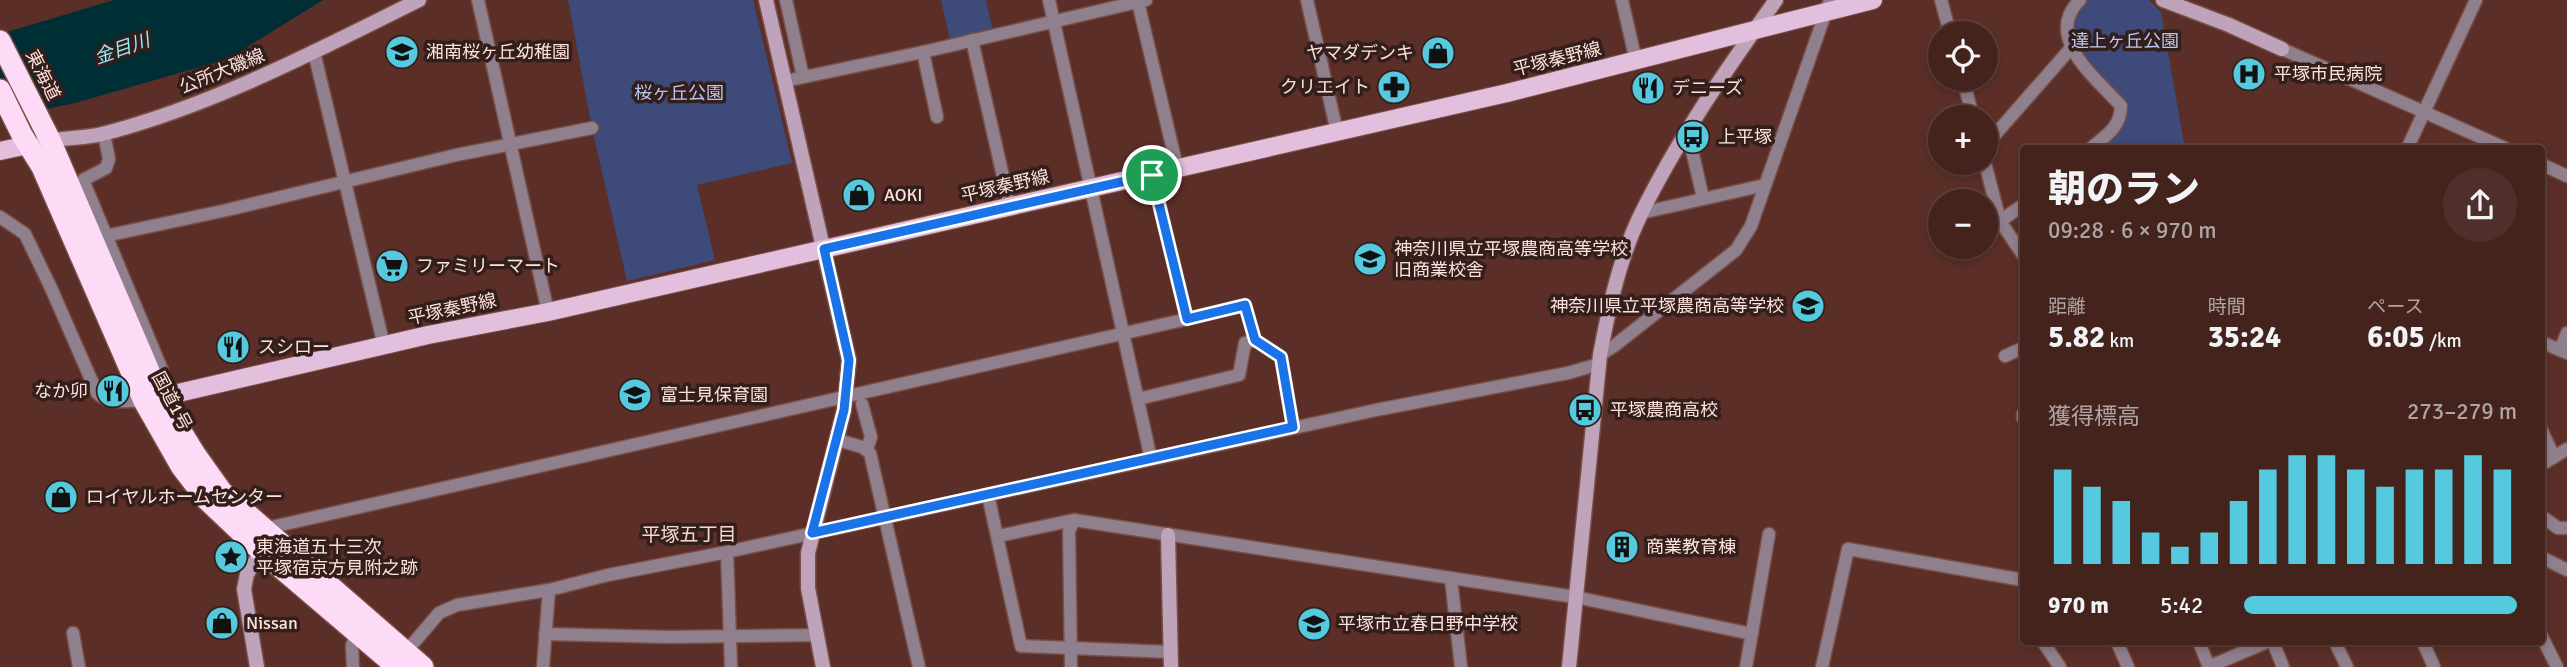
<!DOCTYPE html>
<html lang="ja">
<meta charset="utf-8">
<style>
:root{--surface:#44231d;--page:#4e2f2a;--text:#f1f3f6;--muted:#afa4a4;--line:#5c403b;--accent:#55cadf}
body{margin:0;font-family:Signika,"Noto Sans JP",sans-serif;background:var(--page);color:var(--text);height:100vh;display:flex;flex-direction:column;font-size:26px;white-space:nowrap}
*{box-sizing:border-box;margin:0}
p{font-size:23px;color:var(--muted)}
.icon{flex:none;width:38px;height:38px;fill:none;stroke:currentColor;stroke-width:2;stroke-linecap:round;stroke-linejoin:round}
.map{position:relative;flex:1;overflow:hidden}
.details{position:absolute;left:2020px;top:145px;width:525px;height:500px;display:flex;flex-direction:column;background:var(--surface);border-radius:7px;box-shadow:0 4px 10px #0003,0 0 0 2px var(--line)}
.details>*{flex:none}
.fabs{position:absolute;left:1928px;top:21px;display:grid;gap:14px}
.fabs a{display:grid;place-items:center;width:70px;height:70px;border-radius:50%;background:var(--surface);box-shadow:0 4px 10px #0003,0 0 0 2px var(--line);font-size:35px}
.pin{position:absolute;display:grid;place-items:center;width:60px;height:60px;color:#fff;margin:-30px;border:4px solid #fff;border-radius:50%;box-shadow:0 2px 7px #0007}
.round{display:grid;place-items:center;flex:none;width:74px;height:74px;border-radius:37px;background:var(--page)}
.head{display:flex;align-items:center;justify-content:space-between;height:119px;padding:0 28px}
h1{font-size:38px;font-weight:800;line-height:52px}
.figures{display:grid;grid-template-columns:repeat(3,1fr);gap:10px;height:119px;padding:7px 28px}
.figures div{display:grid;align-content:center}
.figures b{font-size:30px;font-weight:800}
.figures small{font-size:19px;font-weight:400}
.figures p{font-size:19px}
.chart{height:196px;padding:14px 28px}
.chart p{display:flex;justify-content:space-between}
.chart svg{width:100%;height:126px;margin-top:7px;stroke:var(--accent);stroke-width:6}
ul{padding:0 28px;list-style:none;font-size:23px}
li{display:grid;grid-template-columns:112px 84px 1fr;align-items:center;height:52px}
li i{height:18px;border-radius:9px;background:var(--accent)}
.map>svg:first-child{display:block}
</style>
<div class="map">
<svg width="2567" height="667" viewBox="0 0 2567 667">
<rect width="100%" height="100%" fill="#5b2f27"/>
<g fill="#3e4a7a">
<path d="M568 0H753L792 163 697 185 715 260 627 281 592 128Z"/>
<path d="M941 0H986L993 32 950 41Z"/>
<path d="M2087 0H2149L2161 12 2185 149H2100C2119 132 2126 129 2127 103L2077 48 2071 27 2083 4Z"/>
</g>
<path fill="#002e35" d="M114 0H323L228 59 75 103 0 119V34Z"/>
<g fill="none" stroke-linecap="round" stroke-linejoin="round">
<defs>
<g id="street">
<path d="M478 0 548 312"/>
<path d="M786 0 803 77"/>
<path d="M1049 0 1151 459"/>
<path d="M1307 0 1337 132"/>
<path d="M1622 0 1636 61"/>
<path d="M1941 0 1950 33"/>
<path d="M2080 0C2042 37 2097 79 2121 106 2120 129 2106 135 2090 149"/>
<path d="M2476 0 2424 112 2507 149"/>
<path d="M1138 2 1177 167"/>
<path d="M972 40 1010 207"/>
<path d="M2282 49 2424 112 2407 149"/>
<path d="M314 52 384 346"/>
<path d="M923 52 937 117"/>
<path d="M1963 79 1973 117"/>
<path d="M785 81 923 52 1146 0"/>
<path d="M104 134 109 159 106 168 83 180 162 370 151 375"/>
<path d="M1684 137 1691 146 1703 198"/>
<path d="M1986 145 2071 48"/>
<path d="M1985 163 2000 221 2023 255"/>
<path d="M2541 164 2567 176"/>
<path d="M1152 175 1187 319 1245 305 1255 340 1281 357 1293 427"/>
<path d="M1641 213 1765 185"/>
<path d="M0 217 25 234 51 288 97 393C110 405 127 400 144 401"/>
<path d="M1986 231 2023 205"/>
<path d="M105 236 227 210 456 155 592 128"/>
<path d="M1956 251 1962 247"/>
<path d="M2541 342 2567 353"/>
<path d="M2560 350 2567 333"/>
<path d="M1600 355 1614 346 1736 250 1751 226 1830 0"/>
<path d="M2005 356 2023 348"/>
<path d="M1138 399 1239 375 1245 343 1255 340"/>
<path d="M862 404 871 437 867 449"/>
<path d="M2023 414V418"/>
<path d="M2541 429 2554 457"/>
<path d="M838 440 862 447 870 453 919 667"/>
<path d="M2541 465 2567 449"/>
<path d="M988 495 1021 646 1171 652"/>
<path d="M2541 516 2558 528H2567"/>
<path d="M263 529 1187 319"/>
<path d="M998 536 1074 520 1575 597 1752 634"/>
<path d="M727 552 731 667"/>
<path d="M2541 557 2567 570"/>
<path d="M1451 579 1461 667"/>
<path d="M73 633 79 667"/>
<path d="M545 634 669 637 818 635"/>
<path d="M2541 635 2557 667"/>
<path d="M2043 642 2060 667"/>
<path d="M2117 642 2128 667"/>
<path d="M2199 642 2209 667"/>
<path d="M2273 642 2283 667"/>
<path d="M2335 642 2347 667"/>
<path d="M2423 642 2434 667"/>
<path d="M405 653 439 613 457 605 549 590 608 575 727 552 1376 410 1568 373 1599 364"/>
<path d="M353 667 352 645 357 634"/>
<path d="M543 667 549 590"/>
<path d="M1071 667 1069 531 1074 520"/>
<path d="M1746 667 1769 534"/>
<path d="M1822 667 1848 549 2023 580"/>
<path d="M2208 667 2267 642"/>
</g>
<g id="secondary">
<path d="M766 0 849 360 844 410 808 553V588L823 667"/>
<path d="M2163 0 2229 25 2282 49"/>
<path d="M43 142C64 137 86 139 106 133 216 104 318 50 419 0"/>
<path d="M1168 535 1171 667"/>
<path d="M257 667 244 589 247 574 265 546"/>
<path d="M1569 667 1600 355C1609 307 1620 256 1642 212 1679 137 1728 67 1776 0"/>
</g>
<g id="primary">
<path d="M0 151 28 145"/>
<path d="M148 400 428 335 548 312 1507 93 1873 0"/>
</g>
<g id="highway">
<path d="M0 41 50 140 161 399 195 454 222 492 423 667"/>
<path d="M0 90 22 135 42 167 144 401 181 466 207 500 261 551 397 667"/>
</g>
</defs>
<use href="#street" stroke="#784f47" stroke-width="15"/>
<use href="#secondary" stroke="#784f47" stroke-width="17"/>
<use href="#primary" stroke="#784f47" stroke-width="20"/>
<use href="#highway" stroke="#784f47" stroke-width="24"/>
<use href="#street" stroke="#907f8d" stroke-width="12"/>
<use href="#secondary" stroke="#bea3ba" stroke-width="14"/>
<use href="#primary" stroke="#e2bfdc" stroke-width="18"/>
<use href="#highway" stroke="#fddbf7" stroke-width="21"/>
</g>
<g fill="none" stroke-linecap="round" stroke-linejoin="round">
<defs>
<path id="route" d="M1152 175 1187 319 1245 305 1255 340 1281 357 1293 427 812 533 844 410 849 360 824 249Z"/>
</defs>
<use href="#route" stroke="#fff" stroke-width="14"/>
<use href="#route" stroke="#1a73e8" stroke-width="9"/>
</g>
<defs>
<symbol id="school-disc" viewBox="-11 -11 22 22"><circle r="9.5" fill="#55cadf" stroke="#321e1a"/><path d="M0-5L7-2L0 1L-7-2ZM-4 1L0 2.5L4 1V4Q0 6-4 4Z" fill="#111"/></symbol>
<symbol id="shop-disc" viewBox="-11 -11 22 22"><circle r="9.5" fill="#55cadf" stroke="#321e1a"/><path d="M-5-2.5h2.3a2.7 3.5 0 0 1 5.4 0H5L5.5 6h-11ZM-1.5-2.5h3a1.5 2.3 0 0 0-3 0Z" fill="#111"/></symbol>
<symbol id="hospital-disc" viewBox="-11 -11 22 22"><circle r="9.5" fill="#55cadf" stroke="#321e1a"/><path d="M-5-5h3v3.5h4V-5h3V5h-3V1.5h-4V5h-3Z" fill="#111"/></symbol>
<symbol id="pharmacy-disc" viewBox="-11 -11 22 22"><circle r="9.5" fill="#55cadf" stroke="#321e1a"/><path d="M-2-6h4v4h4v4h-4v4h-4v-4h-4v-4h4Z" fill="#111"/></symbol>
<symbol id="restaurant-disc" viewBox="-11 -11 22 22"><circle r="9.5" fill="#55cadf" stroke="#321e1a"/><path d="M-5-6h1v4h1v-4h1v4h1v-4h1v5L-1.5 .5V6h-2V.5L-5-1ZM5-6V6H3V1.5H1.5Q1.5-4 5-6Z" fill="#111"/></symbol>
<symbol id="bus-disc" viewBox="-11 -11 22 22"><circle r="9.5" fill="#55cadf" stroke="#321e1a"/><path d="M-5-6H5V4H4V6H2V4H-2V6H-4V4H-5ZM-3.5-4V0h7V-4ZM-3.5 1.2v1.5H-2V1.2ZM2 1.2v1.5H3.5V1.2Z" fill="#111"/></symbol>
<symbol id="supermarket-disc" viewBox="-11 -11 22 22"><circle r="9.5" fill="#55cadf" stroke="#321e1a"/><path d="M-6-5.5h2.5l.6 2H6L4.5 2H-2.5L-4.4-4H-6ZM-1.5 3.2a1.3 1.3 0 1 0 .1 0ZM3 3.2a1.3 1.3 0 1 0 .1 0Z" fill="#111"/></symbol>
<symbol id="building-disc" viewBox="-11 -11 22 22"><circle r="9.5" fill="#55cadf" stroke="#321e1a"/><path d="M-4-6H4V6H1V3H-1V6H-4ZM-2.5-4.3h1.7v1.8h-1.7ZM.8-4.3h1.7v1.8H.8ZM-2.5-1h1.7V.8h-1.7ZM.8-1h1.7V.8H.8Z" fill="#111"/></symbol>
<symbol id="sight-disc" viewBox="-11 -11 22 22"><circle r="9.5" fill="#55cadf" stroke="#321e1a"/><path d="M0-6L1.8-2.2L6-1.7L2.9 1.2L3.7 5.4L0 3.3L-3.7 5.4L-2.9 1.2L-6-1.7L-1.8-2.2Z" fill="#111"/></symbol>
</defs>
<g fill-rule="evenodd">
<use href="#school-disc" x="383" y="33" width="38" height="38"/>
<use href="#shop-disc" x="1419" y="34" width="38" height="38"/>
<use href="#hospital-disc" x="2230" y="55" width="38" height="38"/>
<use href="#pharmacy-disc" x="1375" y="68" width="38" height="38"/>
<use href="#restaurant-disc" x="1629" y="69" width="38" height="38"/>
<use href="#bus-disc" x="1674" y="118" width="38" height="38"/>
<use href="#shop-disc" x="840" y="176" width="38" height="38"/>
<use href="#school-disc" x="1351" y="240" width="38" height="38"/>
<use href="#supermarket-disc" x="373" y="247" width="38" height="38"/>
<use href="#school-disc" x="1789" y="287" width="38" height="38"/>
<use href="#restaurant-disc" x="214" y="328" width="38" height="38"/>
<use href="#restaurant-disc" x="94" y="372" width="38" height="38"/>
<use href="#school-disc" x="616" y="376" width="38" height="38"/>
<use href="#bus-disc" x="1566" y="391" width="38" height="38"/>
<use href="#shop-disc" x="42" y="478" width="38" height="38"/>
<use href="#building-disc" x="1603" y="528" width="38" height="38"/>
<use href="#sight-disc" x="212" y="538" width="38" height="38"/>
<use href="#shop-disc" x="203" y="604" width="38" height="38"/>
<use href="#school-disc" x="1295" y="605" width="38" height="38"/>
</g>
<g text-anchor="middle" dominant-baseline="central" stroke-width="7" stroke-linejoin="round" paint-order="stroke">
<g font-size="18" fill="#b9c5ef" stroke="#321e1a">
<text x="2125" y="41">達上ヶ丘公園</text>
<text x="679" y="93">桜ヶ丘公園</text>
</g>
<g font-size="18" fill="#fee1db" stroke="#321e1a" text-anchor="start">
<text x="426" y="52">湘南桜ヶ丘幼稚園</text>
<text x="1414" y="53" text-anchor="end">ヤマダデンキ</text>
<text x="2274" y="74">平塚市民病院</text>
<text x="1370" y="87" text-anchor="end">クリエイト</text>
<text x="1672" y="88">デニーズ</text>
<text x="1718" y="137">上平塚</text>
<text x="884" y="195">AOKI</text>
<text x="1394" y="249">神奈川県立平塚農商高等学校<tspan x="1394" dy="21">旧商業校舎</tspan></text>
<text x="416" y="266">ファミリーマート</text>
<text x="1784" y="306" text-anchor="end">神奈川県立平塚農商高等学校</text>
<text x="258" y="347">スシロー</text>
<text x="88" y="391" text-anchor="end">なか卯</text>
<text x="660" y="395">富士見保育園</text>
<text x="1610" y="410">平塚農商高校</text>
<text x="86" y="497">ロイヤルホームセンター</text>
<text x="256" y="547">東海道五十三次<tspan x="256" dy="21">平塚宿京方見附之跡</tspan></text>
<text x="1646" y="547">商業教育棟</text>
<text x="246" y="623">Nissan</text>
<text x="1338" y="624">平塚市立春日野中学校</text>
</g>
<g font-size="18" fill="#fee1db" stroke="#321e1a">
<text transform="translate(1557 59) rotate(-14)">平塚秦野線</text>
<text transform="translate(222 71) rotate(-22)">公所大磯線</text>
<text transform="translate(43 75) rotate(63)">東海道</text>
<text transform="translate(1005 186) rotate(-13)">平塚秦野線</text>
<text transform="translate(452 309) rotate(-12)">平塚秦野線</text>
<text transform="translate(172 401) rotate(62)">国道1号</text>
</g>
<g font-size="19" font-style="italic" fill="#90ecff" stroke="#321e1a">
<text transform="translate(122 49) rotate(-19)">金目川</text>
</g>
<g font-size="19" fill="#f9d7d0" stroke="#321e1a">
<text x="689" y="535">平塚五丁目</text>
</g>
</g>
</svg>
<div class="fabs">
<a><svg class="icon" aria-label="locate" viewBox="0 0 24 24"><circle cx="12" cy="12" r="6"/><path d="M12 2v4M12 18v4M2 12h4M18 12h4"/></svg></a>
<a>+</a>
<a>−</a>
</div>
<div class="pin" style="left:1152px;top:175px;background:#1e9e55"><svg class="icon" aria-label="arrive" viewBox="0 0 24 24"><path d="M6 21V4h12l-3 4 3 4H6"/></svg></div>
<section class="details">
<div class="head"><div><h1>朝のラン</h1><p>09:28 · 6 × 970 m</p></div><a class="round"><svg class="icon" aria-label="share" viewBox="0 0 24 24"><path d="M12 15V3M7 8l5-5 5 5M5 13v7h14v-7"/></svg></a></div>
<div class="figures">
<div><p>距離</p><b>5.82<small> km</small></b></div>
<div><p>時間</p><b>35:24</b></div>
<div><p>ペース</p><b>6:05<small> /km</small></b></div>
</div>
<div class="chart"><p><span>獲得標高</span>273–279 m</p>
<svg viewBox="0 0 160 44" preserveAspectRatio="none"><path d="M5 44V11M15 44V17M25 44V22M35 44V33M45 44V38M55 44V33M65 44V22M75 44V11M85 44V6M95 44V6M105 44V11M115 44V17M125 44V11M135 44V11M145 44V6M155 44V11"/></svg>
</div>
<ul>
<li><b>970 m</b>5:42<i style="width:100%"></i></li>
</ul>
</section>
</div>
